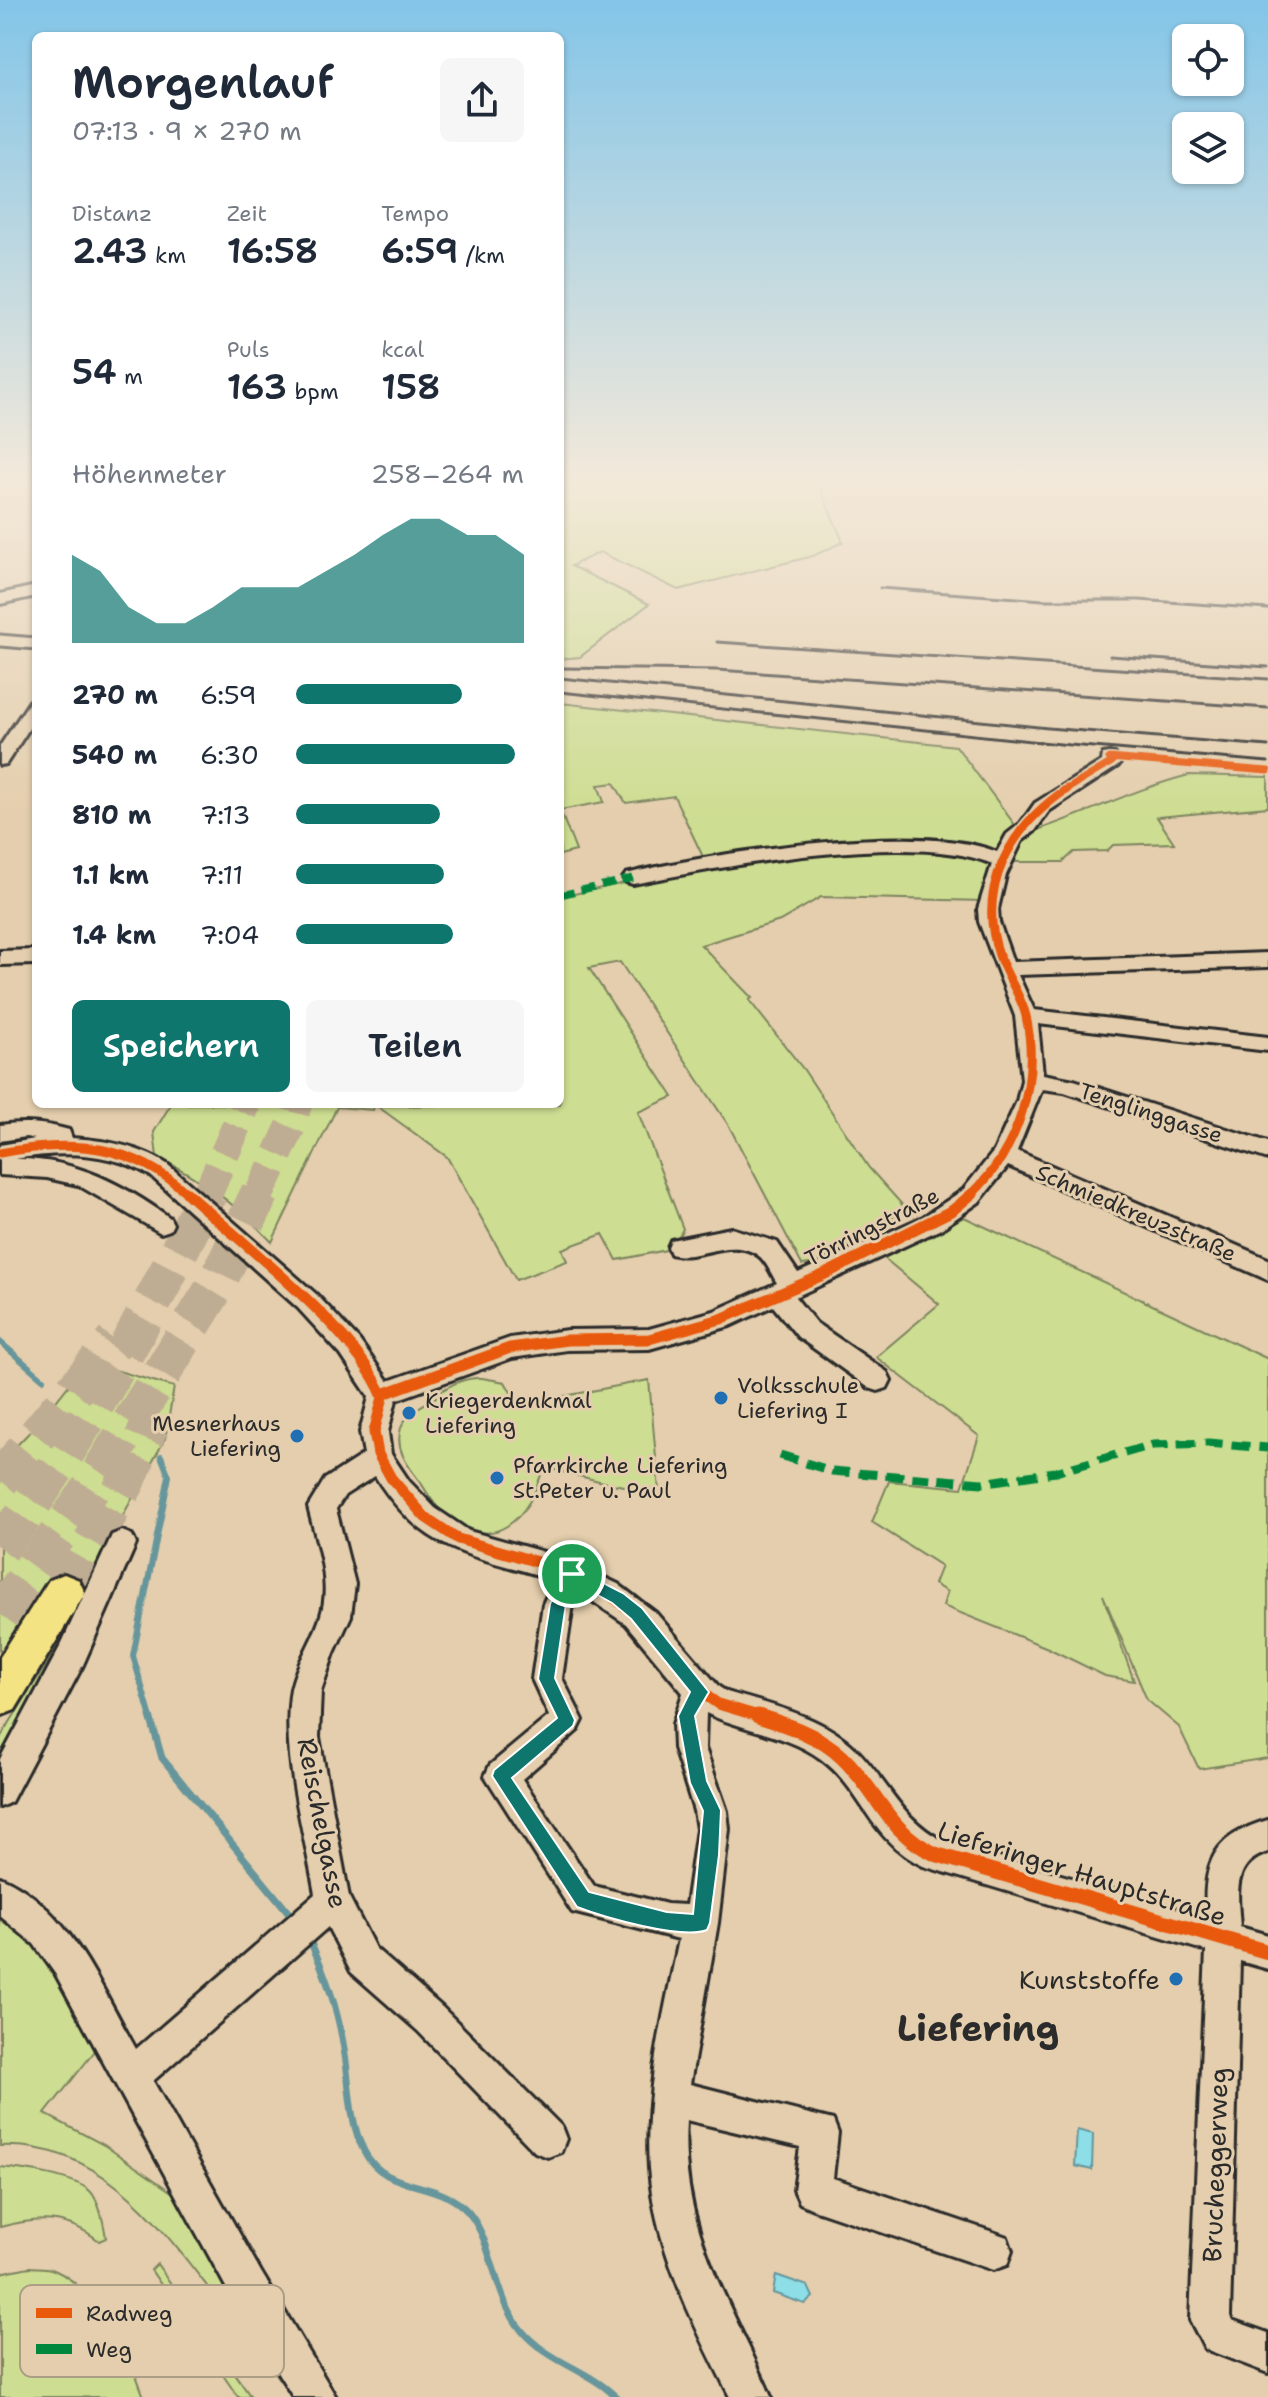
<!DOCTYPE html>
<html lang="de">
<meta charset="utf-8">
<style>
:root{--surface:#fff;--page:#f6f6f7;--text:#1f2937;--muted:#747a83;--accent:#0f766e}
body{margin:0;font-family:"Shantell Sans",sans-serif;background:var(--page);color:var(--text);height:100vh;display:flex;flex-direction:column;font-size:30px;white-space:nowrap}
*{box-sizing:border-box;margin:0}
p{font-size:26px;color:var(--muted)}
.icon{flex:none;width:44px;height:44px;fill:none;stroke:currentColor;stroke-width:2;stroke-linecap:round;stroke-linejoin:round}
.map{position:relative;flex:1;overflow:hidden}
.details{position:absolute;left:32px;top:32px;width:532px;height:1076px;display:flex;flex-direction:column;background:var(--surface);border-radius:12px;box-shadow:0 2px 6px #0004}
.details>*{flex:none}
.fabs{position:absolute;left:1172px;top:24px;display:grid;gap:16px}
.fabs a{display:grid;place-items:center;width:72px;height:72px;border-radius:12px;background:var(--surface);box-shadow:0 2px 6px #0004;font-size:40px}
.pin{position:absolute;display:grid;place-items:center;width:68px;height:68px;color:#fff;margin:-34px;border:4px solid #fff;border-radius:50%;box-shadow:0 2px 8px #0007}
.round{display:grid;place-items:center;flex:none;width:84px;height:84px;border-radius:12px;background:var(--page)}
.summary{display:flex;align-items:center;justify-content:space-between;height:136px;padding:0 40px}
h1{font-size:44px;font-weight:600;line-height:60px}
.stats{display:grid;grid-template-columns:repeat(3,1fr);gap:12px;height:136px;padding:8px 40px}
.stats div{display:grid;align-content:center}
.stats b{font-size:34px;font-weight:600}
.stats small{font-size:22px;font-weight:400}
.stats p{font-size:22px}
.chart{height:224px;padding:16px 40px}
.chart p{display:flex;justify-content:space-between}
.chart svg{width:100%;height:144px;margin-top:8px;fill:var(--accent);opacity:.7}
.action{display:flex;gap:16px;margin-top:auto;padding:16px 40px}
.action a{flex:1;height:92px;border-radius:12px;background:var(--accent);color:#fff;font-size:32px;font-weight:600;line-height:92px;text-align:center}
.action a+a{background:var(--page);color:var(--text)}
ul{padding:0 40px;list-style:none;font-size:26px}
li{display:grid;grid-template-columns:128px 96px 1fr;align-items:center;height:60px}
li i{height:20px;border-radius:10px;background:var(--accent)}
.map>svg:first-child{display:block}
</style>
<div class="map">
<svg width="1268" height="2397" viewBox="0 0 1268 2397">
<rect width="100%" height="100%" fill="#e4cead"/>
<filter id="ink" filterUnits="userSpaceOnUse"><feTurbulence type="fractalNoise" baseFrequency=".0125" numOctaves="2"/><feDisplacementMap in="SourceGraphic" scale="16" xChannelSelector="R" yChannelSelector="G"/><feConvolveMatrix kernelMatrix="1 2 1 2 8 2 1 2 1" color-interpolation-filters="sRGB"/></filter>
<g filter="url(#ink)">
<g fill="#cddd91" stroke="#7c845e" stroke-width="2">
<path d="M560 479H816L843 542 813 556 678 590 600 552 571 566 649 604 580 657 560 659Z"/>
<path d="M560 703 956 746 1015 825 1005 846 1000 850 953 845 705 861 674 796 626 803 614 783 598 785 604 802 560 810 576 851 560 855Z"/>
<path d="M1189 775 1268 777V807L1157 817 1174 843 1113 845 1107 851 1074 852 1063 862H1005L1019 836C1077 819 1130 790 1189 775Z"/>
<path d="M957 849 994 862 985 901 821 897 780 921 701 945 752 998 749 1000 804 1070 869 1168 906 1209 819 1263 802 1265 729 1126 620 962 589 968 673 1097 638 1112 683 1229 671 1249 617 1260 603 1234 562 1249 567 1261 516 1280 447 1157 377 1106 560 1104V897L698 867 854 850Z"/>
<path d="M171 1104H375L373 1110 337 1107 272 1242C238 1206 201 1178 157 1157L154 1132Z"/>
<path d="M964 1217 1268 1359V1758L1199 1769 1179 1727 1147 1700 1103 1595 1134 1681 1105 1676 1048 1648 943 1606 947 1592 934 1584 941 1566 872 1522 889 1481 962 1488 979 1436 876 1357 939 1304 884 1258Z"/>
<path d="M87 1362 174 1387 165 1439 78 1597 0 1681V1463L42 1419Z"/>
<path d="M482 1378 505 1382 518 1405 649 1380 659 1491 611 1484 543 1467C531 1518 492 1558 443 1513 434 1505 427 1493 421 1483 409 1467 394 1450 401 1428 407 1411 426 1404 436 1397L435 1395C450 1385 464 1377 482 1378Z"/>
<path d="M61 1641 63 1651 0 1774V1738Z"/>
<path d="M0 1908 40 1945 98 2047 45 2114 104 2145 173 2193 307 2397H293C265 2361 237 2325 210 2290 157 2221 97 2141 0 2146Z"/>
<path d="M0 2167C22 2169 74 2176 90 2191 100 2201 104 2225 106 2238L99 2241C67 2215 37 2217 0 2227Z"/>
<path d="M157 2264 251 2397H238L151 2270Z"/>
<path d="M29 2267C36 2268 47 2267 54 2270 95 2287 131 2357 144 2397H0V2273Z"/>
</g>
<g fill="#8ddee7" stroke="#66969c" stroke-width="2">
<path d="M1077 2130 1093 2134 1092 2170 1075 2166Z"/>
<path d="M776 2275 808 2286 813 2297 805 2304 773 2293Z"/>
</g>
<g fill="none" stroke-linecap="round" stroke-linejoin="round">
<g stroke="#66969c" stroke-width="6">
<path d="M0 1342 43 1379"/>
<path d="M151 1718 133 1656 169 1476 161 1456"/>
</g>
<g stroke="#66969c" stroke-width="7">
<path d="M150 1716 162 1758 293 1918"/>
<path d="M309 1939C327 1976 339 2014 345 2055 350 2086 349 2122 364 2151 384 2191 431 2180 462 2206 494 2233 491 2294 522 2331 548 2362 589 2370 616 2397"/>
</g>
<g stroke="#bfad93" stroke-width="30" stroke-dasharray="30 15" stroke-linecap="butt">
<path d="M207 1195 246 1104"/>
<path d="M259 1195 291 1126 297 1104"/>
</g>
<g stroke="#bfad93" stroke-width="39" stroke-dasharray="39 19" stroke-linecap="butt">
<path d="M0 1480 115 1341"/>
<path d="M0 1548C82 1437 147 1317 208 1193"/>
<path d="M64 1593 126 1482 149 1426"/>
<path d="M0 1614 86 1496 215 1287 260 1193"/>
</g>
<defs>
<g id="minor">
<path d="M36 586V596L0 604V594Z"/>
<path d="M36 700V718L6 764 0 765V746L30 701Z"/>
<path d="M1109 753 1115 754 1121 762 1118 766 1049 811 1035 831 1022 841 1006 875 998 909 999 922 1013 962 1268 953V967L1018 975 1034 1010 1268 1037V1051L1038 1024 1043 1074 1074 1080 1268 1142V1159L1064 1092 1042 1089 1017 1151 1268 1259V1280L1008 1166 979 1202 941 1229 795 1297 816 1323 887 1372 891 1380 887 1388 878 1391 869 1388 798 1337 773 1306 730 1326 649 1349 567 1350 512 1358 396 1400 388 1432 391 1454 409 1481 435 1508 469 1531 558 1556 618 1584 656 1613 719 1687 727 1692C770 1705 823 1716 856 1749 888 1781 901 1820 944 1841L1206 1917C1203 1861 1213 1836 1268 1820V1852C1231 1863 1238 1896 1240 1927L1268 1935V1969L1240 1961 1230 2316 1232 2320 1268 2333V2373L1205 2349 1190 2320 1206 1951 923 1866C868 1839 864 1791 821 1759 787 1734 743 1731 706 1713L705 1748 727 1811 729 1829 718 1923 690 2084 833 2120 838 2133 833 2178 993 2232 1007 2237 1012 2251 1007 2265 993 2270 813 2209 800 2203 794 2190 800 2147 686 2120C679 2231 731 2300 771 2397H730C694 2326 655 2249 649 2168 644 2092 664 2013 679 1939L572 1912 485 1776 490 1765 549 1716 532 1679 543 1604 554 1580C473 1554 425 1556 375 1476L345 1495 336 1509 355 1584 351 1616 334 1653 321 1691 319 1737 349 1897 375 1948 442 2007 561 2126 566 2139 561 2152 548 2157 535 2152 418 2031 351 1972 328 1927 153 2081 261 2272 336 2397H293L233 2300 56 1975 34 1944 0 1916V1877C69 1906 101 1988 136 2049L315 1894C304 1830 282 1760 290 1695 294 1666 313 1642 321 1615 332 1581 316 1541 308 1507L325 1479 364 1454 360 1432 369 1397 341 1355 298 1308 151 1176C110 1151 61 1151 15 1159 74 1158 123 1184 170 1218L173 1224 170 1230 161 1233 78 1185 47 1178 0 1175V1145L35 1139 26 1137 0 1141V1125C25 1121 45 1123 69 1130L72 1138C105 1140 139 1146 167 1164L316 1294 359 1340 388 1381 510 1338 567 1330 649 1329 714 1311 777 1283C772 1275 766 1261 759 1256 731 1235 699 1262 671 1254L668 1247 671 1240 731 1228 777 1242 798 1273 923 1217 963 1190 994 1151 1017 1101 1022 1080 1015 1016 979 922 978 909 992 864C912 830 720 867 633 884L626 882 623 878 626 874C709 853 921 820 997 852L1007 834 1021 823 1035 803 1102 761 1103 754ZM579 1592 626 1624 683 1693 673 1724 674 1748 694 1811 697 1829 686 1905 667 1904 594 1886 522 1779 578 1730 583 1720 562 1678 573 1604Z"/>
<path d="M36 950V964L0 965V951Z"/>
<path d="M122 1531 132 1535 136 1544 83 1665 11 1802 0 1807V1759L61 1645 112 1535Z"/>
</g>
<path id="highway" d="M64 1574 79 1580 85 1593 15 1710 0 1716V1657L49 1580Z"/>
</defs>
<use href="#minor" stroke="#2b2b2b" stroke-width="6"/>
<use href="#highway" stroke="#2b2b2b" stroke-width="6"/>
<use href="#minor" fill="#e4cead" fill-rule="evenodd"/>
<use href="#highway" fill="#f4e382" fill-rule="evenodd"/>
<g stroke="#2b2b2b" stroke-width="3">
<path d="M1261 479 1268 482"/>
<path d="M880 588 1043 600H1139L1268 609"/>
<path d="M0 634 36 637"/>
<path d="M717 642 1268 679"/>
<path d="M0 647 36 650"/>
<path d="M1110 656 1268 667"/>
<path d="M561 668 717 670 1268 708"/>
<path d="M560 678 1048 728 1268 746"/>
<path d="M560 692 1070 745 1268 762"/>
</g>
<path stroke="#00873e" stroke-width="7" stroke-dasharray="14 7" stroke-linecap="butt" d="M560 895 633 878"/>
<path stroke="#00873e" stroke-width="9" stroke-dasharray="18 9" stroke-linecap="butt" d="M780 1455 832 1471 982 1483 1055 1472 1153 1445 1208 1443 1268 1448"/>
<defs>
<path id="cycleway-far3" d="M1064 791 1112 762 1109 758 1268 771"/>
<g id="cycleway-far2">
<path d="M0 1153C73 1139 132 1143 189 1195"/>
<path d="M971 1195C1019 1149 1040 1081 1026 1016 1021 995 1006 976 999 955 976 888 1010 827 1067 789"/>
</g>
<g id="cycleway-far1">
<path d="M187 1193C242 1244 356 1329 383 1397L374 1432 378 1454 391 1478 425 1517 458 1539 558 1568 608 1593 646 1623 708 1697 718 1704 765 1718"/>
<path d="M383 1394 510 1348 567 1340 649 1339 721 1319 823 1275 953 1210 973 1193"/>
</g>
<path id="cycleway" d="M758 1716C787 1725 819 1735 842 1757 878 1791 886 1831 935 1854L1268 1952"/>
</defs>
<use href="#cycleway-far3" stroke="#e4cead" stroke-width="10"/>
<use href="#cycleway-far2" stroke="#e4cead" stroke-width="13"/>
<use href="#cycleway-far1" stroke="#e4cead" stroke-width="16"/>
<use href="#cycleway" stroke="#e4cead" stroke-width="20"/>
<use href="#cycleway-far3" stroke="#e8590c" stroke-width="7"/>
<use href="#cycleway-far2" stroke="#e8590c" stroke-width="9"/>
<use href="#cycleway-far1" stroke="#e8590c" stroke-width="11"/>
<use href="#cycleway" stroke="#e8590c" stroke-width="15"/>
</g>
</g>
<linearGradient id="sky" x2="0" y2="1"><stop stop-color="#83c5e8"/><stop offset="0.59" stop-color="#f3e9da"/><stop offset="1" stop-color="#f3e9da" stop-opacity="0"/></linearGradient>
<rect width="1268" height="815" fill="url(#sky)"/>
<path fill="#0f766e" stroke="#fff" stroke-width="2" fill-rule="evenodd" d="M572 1567 623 1593 642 1608 709 1692 695 1716 707 1781 721 1810 719 1855 710 1923 707 1930C682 1940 603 1917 577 1907L492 1776 494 1770 557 1718 538 1679 550 1604 567 1569ZM576 1583 612 1603 631 1619 690 1692 678 1716 690 1783 703 1811 693 1914 667 1912 589 1892 512 1778 573 1726 575 1720 555 1678 566 1604Z"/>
<g fill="#1f6fb2" stroke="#e4cead" stroke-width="3">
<circle cx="721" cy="1398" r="8"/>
<circle cx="409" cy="1413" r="8"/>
<circle cx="297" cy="1436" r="8"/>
<circle cx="497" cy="1478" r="8"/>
<circle cx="1176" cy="1979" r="8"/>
</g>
<g text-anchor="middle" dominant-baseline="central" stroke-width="6" stroke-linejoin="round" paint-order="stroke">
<g font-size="22" fill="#2b2b2b" stroke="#e4cead">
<text transform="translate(1151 1113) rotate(18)">Tenglinggasse</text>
<text transform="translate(1136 1213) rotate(23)">Schmiedkreuzstraße</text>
<text transform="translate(872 1227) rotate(-27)">Törringstraße</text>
</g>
<g font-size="22" fill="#2b2b2b" stroke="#e4cead" text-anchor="start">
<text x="737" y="1385">Volksschule<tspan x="737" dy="25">Liefering I</tspan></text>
<text x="425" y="1400">Kriegerdenkmal<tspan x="425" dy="25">Liefering</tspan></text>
<text x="281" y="1423" text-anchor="end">Mesnerhaus<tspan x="281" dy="25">Liefering</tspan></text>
<text x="513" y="1465">Pfarrkirche Liefering<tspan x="513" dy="25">St.Peter u. Paul</tspan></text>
</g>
<g font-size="26" fill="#2b2b2b" stroke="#e4cead">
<text transform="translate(323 1823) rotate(79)">Reischelgasse</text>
<text transform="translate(1082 1873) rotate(17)">Lieferinger Hauptstraße</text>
<text transform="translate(1215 2165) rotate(-88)">Brucheggerweg</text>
</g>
<g font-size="26" fill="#2b2b2b" stroke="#e4cead" text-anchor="end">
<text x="1160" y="1979">Kunststoffe</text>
</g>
<g font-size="36" font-weight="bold" fill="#2b2b2b" stroke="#e4cead">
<text x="978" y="2028">Liefering</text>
</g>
</g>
<rect x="20" y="2285" width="264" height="92" rx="12" fill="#e4cead" stroke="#ac9d86" stroke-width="2"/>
<rect x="36" y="2308" width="36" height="10" fill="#e8590c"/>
<rect x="36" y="2344" width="36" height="10" fill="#00873e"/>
<g font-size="22" fill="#2b2b2b">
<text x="86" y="2321">Radweg</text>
<text x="86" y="2357">Weg</text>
</g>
</svg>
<div class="fabs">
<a><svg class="icon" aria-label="locate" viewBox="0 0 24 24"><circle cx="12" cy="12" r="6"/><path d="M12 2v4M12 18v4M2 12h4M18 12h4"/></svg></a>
<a><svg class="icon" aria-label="layers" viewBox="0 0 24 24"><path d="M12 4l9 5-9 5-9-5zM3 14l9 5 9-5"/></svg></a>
</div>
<div class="pin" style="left:572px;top:1574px;background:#1e9e55"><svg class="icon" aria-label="arrive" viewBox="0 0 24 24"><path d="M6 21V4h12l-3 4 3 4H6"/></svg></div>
<section class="details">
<div class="summary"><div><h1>Morgenlauf</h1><p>07:13 · 9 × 270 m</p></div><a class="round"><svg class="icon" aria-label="share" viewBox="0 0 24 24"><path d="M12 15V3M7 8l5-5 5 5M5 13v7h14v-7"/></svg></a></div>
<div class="stats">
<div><p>Distanz</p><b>2.43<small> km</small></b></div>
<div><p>Zeit</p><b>16:58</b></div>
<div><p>Tempo</p><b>6:59<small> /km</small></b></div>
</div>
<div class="stats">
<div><b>54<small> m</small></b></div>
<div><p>Puls</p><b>163<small> bpm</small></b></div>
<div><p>kcal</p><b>158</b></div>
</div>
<div class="chart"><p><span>Höhenmeter</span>258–264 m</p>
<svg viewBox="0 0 160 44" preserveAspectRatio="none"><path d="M0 44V17L10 22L20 33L30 38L40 38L50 33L60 27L70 27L80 27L90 22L100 17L110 11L120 6L130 6L140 11L150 11L160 17V44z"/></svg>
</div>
<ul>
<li><b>270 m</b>6:59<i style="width:73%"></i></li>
<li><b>540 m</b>6:30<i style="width:96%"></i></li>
<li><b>810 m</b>7:13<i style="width:63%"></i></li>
<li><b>1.1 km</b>7:11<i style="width:65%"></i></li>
<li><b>1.4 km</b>7:04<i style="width:69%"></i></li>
</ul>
<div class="action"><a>Speichern</a><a>Teilen</a></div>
</section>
</div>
